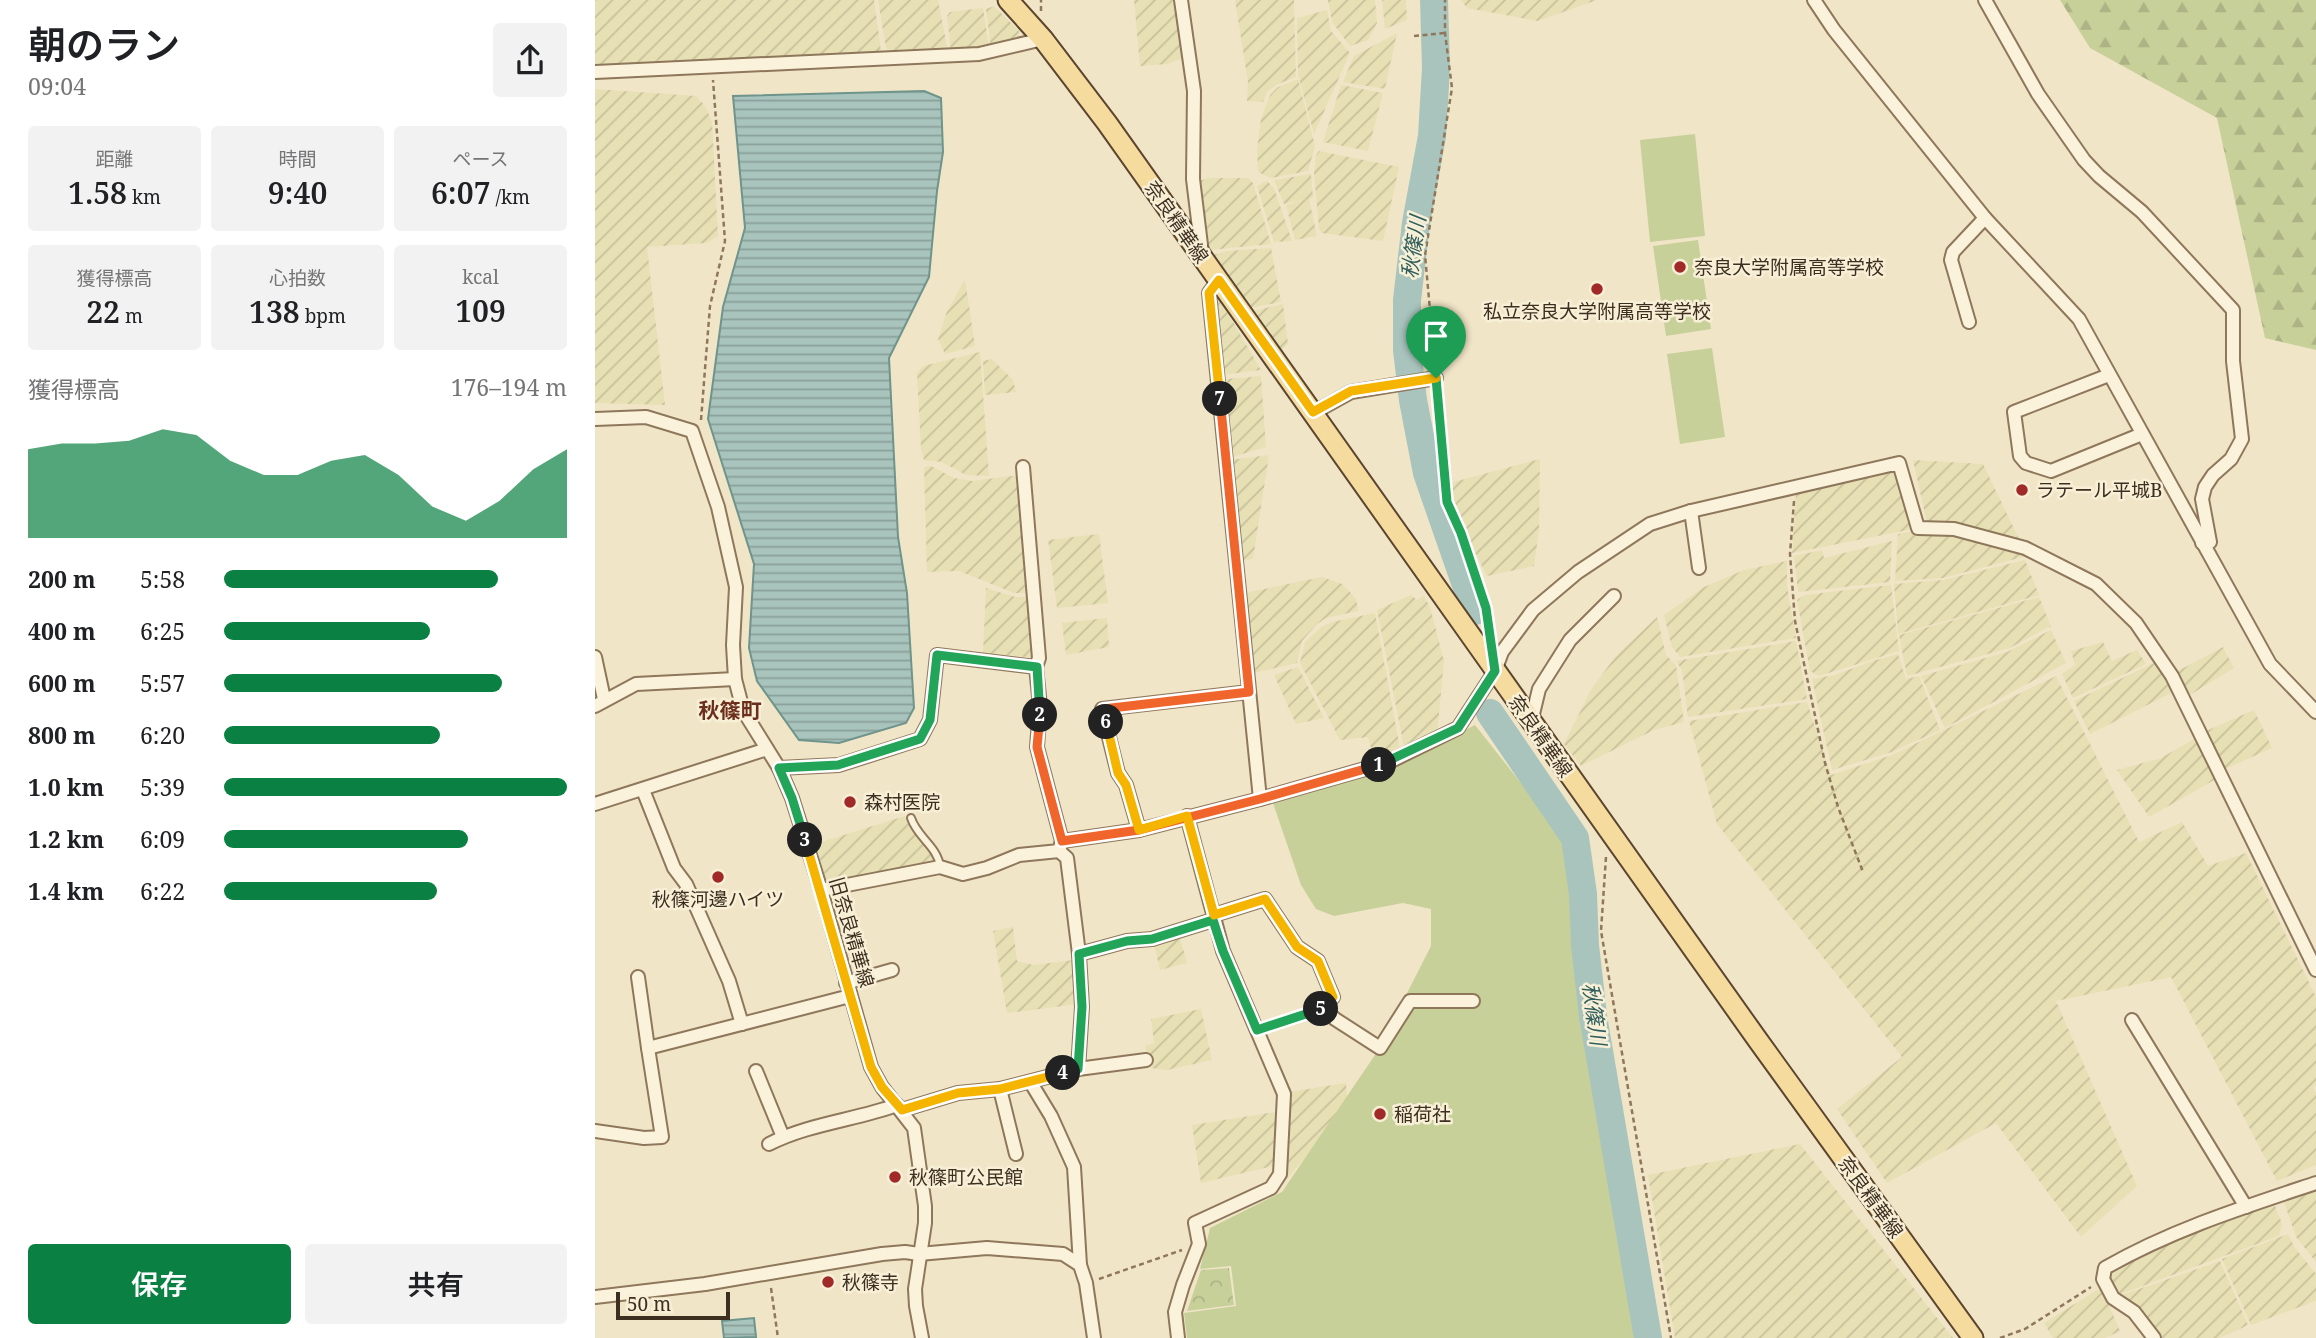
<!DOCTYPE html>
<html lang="ja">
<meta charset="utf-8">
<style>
:root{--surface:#fff;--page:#f2f2f2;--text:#202124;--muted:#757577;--accent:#0b8043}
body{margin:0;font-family:"Noto Serif","Noto Sans JP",serif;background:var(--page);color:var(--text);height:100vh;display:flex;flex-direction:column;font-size:26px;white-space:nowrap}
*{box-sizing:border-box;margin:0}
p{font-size:23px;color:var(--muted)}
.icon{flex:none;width:38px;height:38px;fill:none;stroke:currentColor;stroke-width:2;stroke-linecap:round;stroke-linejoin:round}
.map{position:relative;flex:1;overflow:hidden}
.side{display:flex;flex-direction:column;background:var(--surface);width:595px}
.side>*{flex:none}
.scale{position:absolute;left:21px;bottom:18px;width:114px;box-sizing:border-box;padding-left:7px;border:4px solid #3d2f1f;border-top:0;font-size:19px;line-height:24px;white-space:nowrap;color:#3d2f1f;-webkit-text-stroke:5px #f8efd7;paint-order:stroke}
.pin{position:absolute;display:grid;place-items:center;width:60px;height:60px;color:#fff;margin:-72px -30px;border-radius:50% 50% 50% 0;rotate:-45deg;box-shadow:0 0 7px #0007}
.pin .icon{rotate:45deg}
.km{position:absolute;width:35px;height:35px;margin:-18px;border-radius:50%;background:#222;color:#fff;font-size:19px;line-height:35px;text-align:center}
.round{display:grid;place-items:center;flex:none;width:74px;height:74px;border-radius:7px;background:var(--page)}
.headline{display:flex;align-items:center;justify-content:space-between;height:119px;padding:0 28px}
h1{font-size:38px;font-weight:600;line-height:52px}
.stats{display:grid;grid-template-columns:repeat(3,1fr);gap:10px;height:119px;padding:7px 28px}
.stats div{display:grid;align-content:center;border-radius:7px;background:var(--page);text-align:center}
.stats b{font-size:30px;font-weight:600}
.stats small{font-size:19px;font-weight:400}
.stats p{font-size:19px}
.chart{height:196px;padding:14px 28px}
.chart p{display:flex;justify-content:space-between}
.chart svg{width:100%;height:126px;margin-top:7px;fill:var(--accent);opacity:.7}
.primary-button{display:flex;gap:14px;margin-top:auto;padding:14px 28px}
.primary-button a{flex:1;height:80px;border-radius:7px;background:var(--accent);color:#fff;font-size:28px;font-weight:600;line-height:80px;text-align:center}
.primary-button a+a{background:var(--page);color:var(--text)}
ul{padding:0 28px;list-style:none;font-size:23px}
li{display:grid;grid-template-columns:112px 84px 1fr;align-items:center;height:52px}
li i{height:18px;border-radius:9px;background:var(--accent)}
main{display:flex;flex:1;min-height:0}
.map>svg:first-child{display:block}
</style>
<main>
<section class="side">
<div class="headline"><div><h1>朝のラン</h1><p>09:04</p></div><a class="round"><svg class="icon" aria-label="share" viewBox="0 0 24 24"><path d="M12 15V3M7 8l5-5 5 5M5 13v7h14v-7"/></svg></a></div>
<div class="stats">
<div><p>距離</p><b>1.58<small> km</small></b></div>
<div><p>時間</p><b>9:40</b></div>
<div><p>ペース</p><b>6:07<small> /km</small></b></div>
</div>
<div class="stats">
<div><p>獲得標高</p><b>22<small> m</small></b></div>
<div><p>心拍数</p><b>138<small> bpm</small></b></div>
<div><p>kcal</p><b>109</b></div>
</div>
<div class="chart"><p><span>獲得標高</span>176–194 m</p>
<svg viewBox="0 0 160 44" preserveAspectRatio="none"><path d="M0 44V13L10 11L20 11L30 10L40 6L50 8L60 17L70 22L80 22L90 17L100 15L110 22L120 33L130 38L140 31L150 20L160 13V44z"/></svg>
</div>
<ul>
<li><b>200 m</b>5:58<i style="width:80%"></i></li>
<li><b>400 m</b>6:25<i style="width:60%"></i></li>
<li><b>600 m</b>5:57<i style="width:81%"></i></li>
<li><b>800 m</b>6:20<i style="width:63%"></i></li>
<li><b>1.0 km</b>5:39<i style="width:100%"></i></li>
<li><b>1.2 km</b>6:09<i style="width:71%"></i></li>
<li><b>1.4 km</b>6:22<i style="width:62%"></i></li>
</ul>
<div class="primary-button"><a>保存</a><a>共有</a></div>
</section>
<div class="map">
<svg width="1721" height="1338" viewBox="0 0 1721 1338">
<defs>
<pattern id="farmland-furrows" width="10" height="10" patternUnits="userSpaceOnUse" patternTransform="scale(1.75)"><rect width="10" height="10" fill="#e7e0b4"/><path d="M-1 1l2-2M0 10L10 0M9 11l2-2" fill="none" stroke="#c7c09a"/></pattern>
<pattern id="forest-firs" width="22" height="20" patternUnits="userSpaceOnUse" patternTransform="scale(1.75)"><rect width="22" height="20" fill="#c8d09a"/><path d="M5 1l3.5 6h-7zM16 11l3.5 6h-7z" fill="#adb384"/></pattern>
<pattern id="park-crowns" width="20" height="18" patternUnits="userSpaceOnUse" patternTransform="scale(1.75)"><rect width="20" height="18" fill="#c8d09a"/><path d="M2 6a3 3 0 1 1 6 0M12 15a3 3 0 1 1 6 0" fill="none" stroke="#adb384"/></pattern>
<pattern id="water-rules" width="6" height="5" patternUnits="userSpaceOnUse" patternTransform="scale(1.75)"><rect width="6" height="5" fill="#a8c4bd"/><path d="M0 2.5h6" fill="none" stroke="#8aa099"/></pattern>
</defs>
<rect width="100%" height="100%" fill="#f1e5c7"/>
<g fill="url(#farmland-furrows)">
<path d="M0 0H279L286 51 0 66Z"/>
<path d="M283 0H343L353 52 301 53 291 48Z"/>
<path d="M539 0H580L587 51 590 57 573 64 545 66Z"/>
<path d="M640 0H699L701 77 683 84 672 92 668 102 652 101 653 82Z"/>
<path d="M733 0H780L782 23 773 40 755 46 737 22Z"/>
<path d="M787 0H811L812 20 790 29Z"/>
<path d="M866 0H1002L943 21 872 8Z"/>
<path d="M399 6 424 31V42L396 49 391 9Z"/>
<path d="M388 8 394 47 388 50 356 51 352 16 355 12Z"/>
<path d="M732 10 736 31 755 53 719 134 703 75 702 18Z"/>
<path d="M802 33 790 89 748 82 759 56Z"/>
<path d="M703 79 720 146 713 171 676 178 663 172 662 151 666 119 675 95 683 87Z"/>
<path d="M746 85 788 93 773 151 728 142Z"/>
<path d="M0 89 101 96 110 106 117 122 123 236 112 243 52 247 70 405 0 403Z"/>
<path d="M724 151 804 167 788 241 727 233 724 229 719 173 721 155Z"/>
<path d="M716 174 718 197 714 199 722 236 700 240 691 205 711 199 689 204 679 180Z"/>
<path d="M613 178H653L658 183 676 244 615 250 612 241 605 181Z"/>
<path d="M672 181 679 188 697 241 679 242 662 186Z"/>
<path d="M676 248 686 302 656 308 618 255 632 251Z"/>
<path d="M370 279 380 346 350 354 343 339 351 314Z"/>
<path d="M621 293 666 370 627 375 619 298Z"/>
<path d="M688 304 693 344 686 351 657 311Z"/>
<path d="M385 352 394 476 371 475 347 462 329 460 326 449 322 373 328 366Z"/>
<path d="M397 359 418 380 421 392 390 395 388 361Z"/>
<path d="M666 376 671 447 637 457 630 379Z"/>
<path d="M674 455 658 559 648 560 636 460Z"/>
<path d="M945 459 944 530 939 566 892 576 856 505 855 483Z"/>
<path d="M1318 460 1388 464 1426 543 1332 523Z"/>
<path d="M336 466 359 478 377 481 424 475 435 593H419L364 571 332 572 329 467Z"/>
<path d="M1303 466 1318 529 1197 553 1201 493Z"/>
<path d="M1319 531 1328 536 1351 535 1425 551 1428 557 1348 578 1300 581 1303 534Z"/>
<path d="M504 534 513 603 462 608 453 540Z"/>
<path d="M1297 541 1295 582 1203 592 1199 556 1227 550 1229 558Z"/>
<path d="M1430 560 1444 595 1303 634 1299 584 1348 580Z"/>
<path d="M1192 561V586L1201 638 1085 657 1077 647 1069 615 1109 587 1149 570Z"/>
<path d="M727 577 747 584 754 591 761 599 763 611 731 618 722 624 707 641 702 663 659 673 650 593Z"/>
<path d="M1296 585 1304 651 1224 676 1215 671 1202 600 1210 595Z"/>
<path d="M391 588 420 597H435L442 658 388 653Z"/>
<path d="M816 595 822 600 829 596 835 607 849 661 842 735 810 752 782 610Z"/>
<path d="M1444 597 1456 626 1415 648 1312 676 1304 635Z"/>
<path d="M780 613 806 754 779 759 773 737 745 740 705 663 710 642 726 627 737 622Z"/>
<path d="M1062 617 1071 655 1081 665 1089 722 1059 730 986 766 969 744 997 688 1021 656Z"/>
<path d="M512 618 514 647 471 655 467 623Z"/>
<path d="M1456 630 1471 663 1350 728 1326 676 1412 652Z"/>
<path d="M1201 641 1212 699 1093 717 1087 670 1081 661Z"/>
<path d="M1508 642 1517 661 1542 650 1551 664 1478 698 1467 674 1480 665 1476 651Z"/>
<path d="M1628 647 1639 668 1593 696 1579 673Z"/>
<path d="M1303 654 1311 679 1324 676 1345 730 1297 752 1237 770 1217 679 1240 675 1277 661Z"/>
<path d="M1561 662 1578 692 1495 734 1479 701Z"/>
<path d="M703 667 729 718 701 724 679 675Z"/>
<path d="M1461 676 1544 842 1587 822 1613 866 1651 853 1721 997V1086L1718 1087 1721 1093V1165L1682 1181 1576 977 1461 1001 1542 1186 1486 1237 1401 1123 1292 1183 1242 1109 1307 1057 1122 824 1094 721 1212 702 1236 775 1297 755Z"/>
<path d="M1659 710 1677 748 1630 769 1611 731Z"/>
<path d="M1599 739 1621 779 1554 817 1522 770 1566 758Z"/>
<path d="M310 816 314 827 340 858V863L240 883 232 882 220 844Z"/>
<path d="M418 927 422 961 438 965 479 960 484 1004 412 1013 398 931Z"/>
<path d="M585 938 592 963 565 970 559 944Z"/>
<path d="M606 1009 617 1060 572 1070 556 1068 550 1046 559 1043 556 1019Z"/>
<path d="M751 1083 752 1098 738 1125 691 1180 694 1113 691 1096 694 1092Z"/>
<path d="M681 1112 678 1166 606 1183 597 1125Z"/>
<path d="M1205 1144 1358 1338H1080L1053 1175Z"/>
<path d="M1721 1185V1262L1701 1237 1688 1199Z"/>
<path d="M1679 1203 1687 1224 1684 1236 1523 1295 1515 1284V1275L1522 1264 1537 1256Z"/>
<path d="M1693 1234 1700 1248 1721 1274V1301L1656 1325 1627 1259Z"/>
<path d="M1625 1261 1653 1325 1625 1338H1565L1524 1296Z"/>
<path d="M1507 1289 1525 1331 1510 1338H1458L1449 1323 1502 1290Z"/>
</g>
<path fill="url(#forest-firs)" d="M1465 0H1721V350L1670 338 1622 118 1495 48Z"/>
<path fill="url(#park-crowns)" d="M634 1268 639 1305 592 1311 606 1270Z"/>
<g fill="#c8d09a">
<path d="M1100 134 1110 236 1055 242 1045 140Z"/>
<path d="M1103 240 1116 329 1071 336 1058 246Z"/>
<path d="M1117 348 1130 437 1085 444 1072 354Z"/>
<path d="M880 725 971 840 976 854 987 972 1045 1338H592L589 1313 641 1306 636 1266 605 1269 615 1228 687 1192 782 1052 836 946V909L808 903 739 916 721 909 706 885 678 803 800 765Z"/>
</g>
<g fill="url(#water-rules)" stroke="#6e948b" stroke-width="2">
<path d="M329 91 346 98 348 152 342 191 334 277 294 358 303 537 312 593 319 708 311 723 244 743 204 740 162 681 154 648 159 564 113 419 128 307 150 228 138 96Z"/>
<path d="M159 1318 161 1337 129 1338 127 1321Z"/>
</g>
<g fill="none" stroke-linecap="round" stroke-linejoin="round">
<g stroke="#a8c4bd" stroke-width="28">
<path d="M839 0 841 68 837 136 821 223 812 300V350L818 400 832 473 880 611"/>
<path d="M895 713 980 838 988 894 990 945 998 1016 1053 1338"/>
</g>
<defs>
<path id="lane" d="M316 818C322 837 342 846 345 866"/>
<g id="street">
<path d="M586 0 599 91 598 179 607 253"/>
<path d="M1219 0 1239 30 1390 218 1484 319 1675 664 1721 712"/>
<path d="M1390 0 1443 94 1489 160 1504 176 1547 212 1638 310V361L1647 439 1636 459 1618 475 1610 487 1607 499 1615 542 1607 543"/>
<path d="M0 72 384 54 448 39"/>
<path d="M624 280 614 293 665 799"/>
<path d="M1374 322 1356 260 1358 252 1390 218"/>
<path d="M1514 375 1419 412 1425 456 1431 463 1456 471 1547 434"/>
<path d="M718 413 756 392 841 378"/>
<path d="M0 419 51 417 97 431 123 507 141 587 138 645 140 679 146 702 151 715 184 768 197 798 226 890 276 1067 287 1087 319 1128 330 1206V1223L320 1289 321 1306 327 1338"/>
<path d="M428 467 444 658 441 667"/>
<path d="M1096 511 1104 568"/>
<path d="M0 657 9 699"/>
<path d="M0 706 41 684 140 679"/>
<path d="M936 722 944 689 975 640 1019 596"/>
<path d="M184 768 244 765 325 739 335 720 342 655 441 667 445 706 442 747 467 841"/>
<path d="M48 790 79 868 91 884 134 981 147 1024"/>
<path d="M0 804 172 749"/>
<path d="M544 830 531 785 523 773 507 709 654 692"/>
<path d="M226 890 345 867 368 874 392 868 424 855 464 851 467 841 544 830 665 799 794 762 863 728 900 671 907 652 938 610 983 572 1055 524 1096 511 1304 463 1323 528 1359 529 1430 548 1501 584 1541 623 1577 676 1721 970"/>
<path d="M619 915 670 899 702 947 723 961 738 997 728 1008 740 1019 785 1048 815 1001H878"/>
<path d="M484 954 532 941 557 939 618 920"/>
<path d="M43 977 53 1048"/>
<path d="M251 983 297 970"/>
<path d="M1537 1020 1651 1207"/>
<path d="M483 1069 551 1060"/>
<path d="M161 1071 188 1137"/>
<path d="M436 1083 456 1116 479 1167 485 1265"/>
<path d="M405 1089 421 1154"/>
<path d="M307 1110 363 1093 405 1089 483 1069 487 1007 484 954 472 858 464 851"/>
<path d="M0 1131 49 1138 67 1137 53 1048 255 996"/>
<path d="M174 1144C213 1124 260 1120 302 1105"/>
<path d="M0 1297 110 1284 287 1254 310 1252 324 1254 392 1248 468 1254 485 1265 491 1283 499 1338"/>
<path d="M583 1338 580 1312 588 1285 604 1244 600 1223 676 1188 685 1174 689 1094 628 951 592 816"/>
<path d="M1559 1338 1539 1312 1518 1298 1508 1279 1510 1268C1576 1230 1649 1207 1721 1183"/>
</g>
<path id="primary" d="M413 0 448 39 512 123 1162 1039 1378 1338"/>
</defs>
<use href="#lane" stroke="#8e775b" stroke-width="10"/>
<use href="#street" stroke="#8e775b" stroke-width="16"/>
<use href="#primary" stroke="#5c452f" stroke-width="23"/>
<g stroke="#8e775b" stroke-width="2.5" stroke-dasharray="5 3.5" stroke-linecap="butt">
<path d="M446 11V0"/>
<path d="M819 36 850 33"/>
<path d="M840 365 830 255 857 88 850 33V0"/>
<path d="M842 392 852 502 866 533 892 608 894 630"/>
<path d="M106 420 115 306 130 241 118 80"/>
<path d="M1199 501 1195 554 1200 621 1230 763 1243 807 1268 872"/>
<path d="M1011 857 1006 931 1076 1338"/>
<path d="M675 1026 715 1012"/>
<path d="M504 1279 587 1250"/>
<path d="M176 1288 183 1338"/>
<path d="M1405 1338 1430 1329 1496 1287"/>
</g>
<use href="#lane" stroke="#fbf2db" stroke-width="6"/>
<use href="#street" stroke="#fbf2db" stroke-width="12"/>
<use href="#primary" stroke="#f5dc9e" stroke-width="19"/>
</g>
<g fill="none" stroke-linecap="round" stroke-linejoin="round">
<defs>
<path id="split-1" d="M784 765 863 728 900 671 891 608 866 533 852 502 841 378"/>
<path id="split-2" d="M445 715 442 747 467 841 544 830 665 799 784 765"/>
<path id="split-3" d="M210 840 197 798 184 768 243 765 325 739 335 720 342 655 442 667 445 715"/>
<path id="split-4" d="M210 840 276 1067 287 1087 307 1110 363 1093 405 1089 468 1073"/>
<path id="split-5" d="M468 1073 483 1069 487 1007 484 954 532 941 557 939 618 920 628 951 662 1030 726 1009"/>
<path id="split-6" d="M511 722 523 773 531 785 544 830 592 816 619 915 670 899 702 947 723 961 738 997 726 1009"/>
<path id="split-7" d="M511 722 508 709 654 692 625 399"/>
<path id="split-8" d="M625 399 614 293 624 280 718 412 756 391 841 378"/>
</defs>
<use href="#split-1" stroke="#fff" stroke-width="14"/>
<use href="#split-2" stroke="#fff" stroke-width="14"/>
<use href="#split-3" stroke="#fff" stroke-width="14"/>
<use href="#split-4" stroke="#fff" stroke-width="14"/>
<use href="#split-5" stroke="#fff" stroke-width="14"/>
<use href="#split-6" stroke="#fff" stroke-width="14"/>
<use href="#split-7" stroke="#fff" stroke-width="14"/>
<use href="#split-8" stroke="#fff" stroke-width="14"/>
<use href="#split-1" stroke="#22a559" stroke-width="9"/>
<use href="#split-2" stroke="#f0652b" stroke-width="9"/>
<use href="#split-3" stroke="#22a559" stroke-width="9"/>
<use href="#split-4" stroke="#f5b400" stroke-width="9"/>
<use href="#split-5" stroke="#22a559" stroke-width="9"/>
<use href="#split-6" stroke="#f5b400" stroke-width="9"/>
<use href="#split-7" stroke="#f0652b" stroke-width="9"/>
<use href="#split-8" stroke="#f5b400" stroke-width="9"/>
</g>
<g fill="#a02a27" stroke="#f8efd7" stroke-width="2.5">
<circle cx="1085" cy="267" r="7"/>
<circle cx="1002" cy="289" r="7"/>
<circle cx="1427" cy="490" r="7"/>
<circle cx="255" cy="802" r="7"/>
<circle cx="123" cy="877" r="7"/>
<circle cx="785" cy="1114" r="7"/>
<circle cx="300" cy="1177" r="7"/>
<circle cx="233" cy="1282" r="7"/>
</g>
<g text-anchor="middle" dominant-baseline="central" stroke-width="5" stroke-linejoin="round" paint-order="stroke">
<g font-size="19" fill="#3d2f1f" stroke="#f8efd7">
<text transform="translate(582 222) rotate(55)">奈良精華線</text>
<text transform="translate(946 736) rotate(55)">奈良精華線</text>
<text transform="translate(257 932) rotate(74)">旧奈良精華線</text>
<text transform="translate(1276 1197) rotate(54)">奈良精華線</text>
</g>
<g font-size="19" fill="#3d2f1f" stroke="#f8efd7" text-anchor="start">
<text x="1099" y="267">奈良大学附属高等学校</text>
<text x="1002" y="311" text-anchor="middle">私立奈良大学附属高等学校</text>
<text x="1441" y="490">ラテール平城B</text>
<text x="269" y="802">森村医院</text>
<text x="123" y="899" text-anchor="middle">秋篠河邊ハイツ</text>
<text x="799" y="1114">稲荷社</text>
<text x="314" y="1177">秋篠町公民館</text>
<text x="247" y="1282">秋篠寺</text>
</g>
<g font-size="21" font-style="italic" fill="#2e5e5c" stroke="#f8efd7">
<text transform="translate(818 247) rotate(-82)">秋篠川</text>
<text transform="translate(1000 1014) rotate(82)">秋篠川</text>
</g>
<g font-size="21" font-weight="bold" fill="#6c2f1c" stroke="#f8efd7">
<text x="135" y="710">秋篠町</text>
</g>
</g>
</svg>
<div class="scale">50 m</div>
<div class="pin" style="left:841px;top:378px;background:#1e9e55"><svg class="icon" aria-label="arrive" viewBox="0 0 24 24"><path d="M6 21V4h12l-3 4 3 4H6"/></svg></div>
<b class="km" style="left:784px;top:765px">1</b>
<b class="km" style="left:445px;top:715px">2</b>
<b class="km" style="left:210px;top:840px">3</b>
<b class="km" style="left:468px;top:1073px">4</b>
<b class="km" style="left:726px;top:1009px">5</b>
<b class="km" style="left:511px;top:722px">6</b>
<b class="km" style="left:625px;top:399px">7</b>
</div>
</main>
